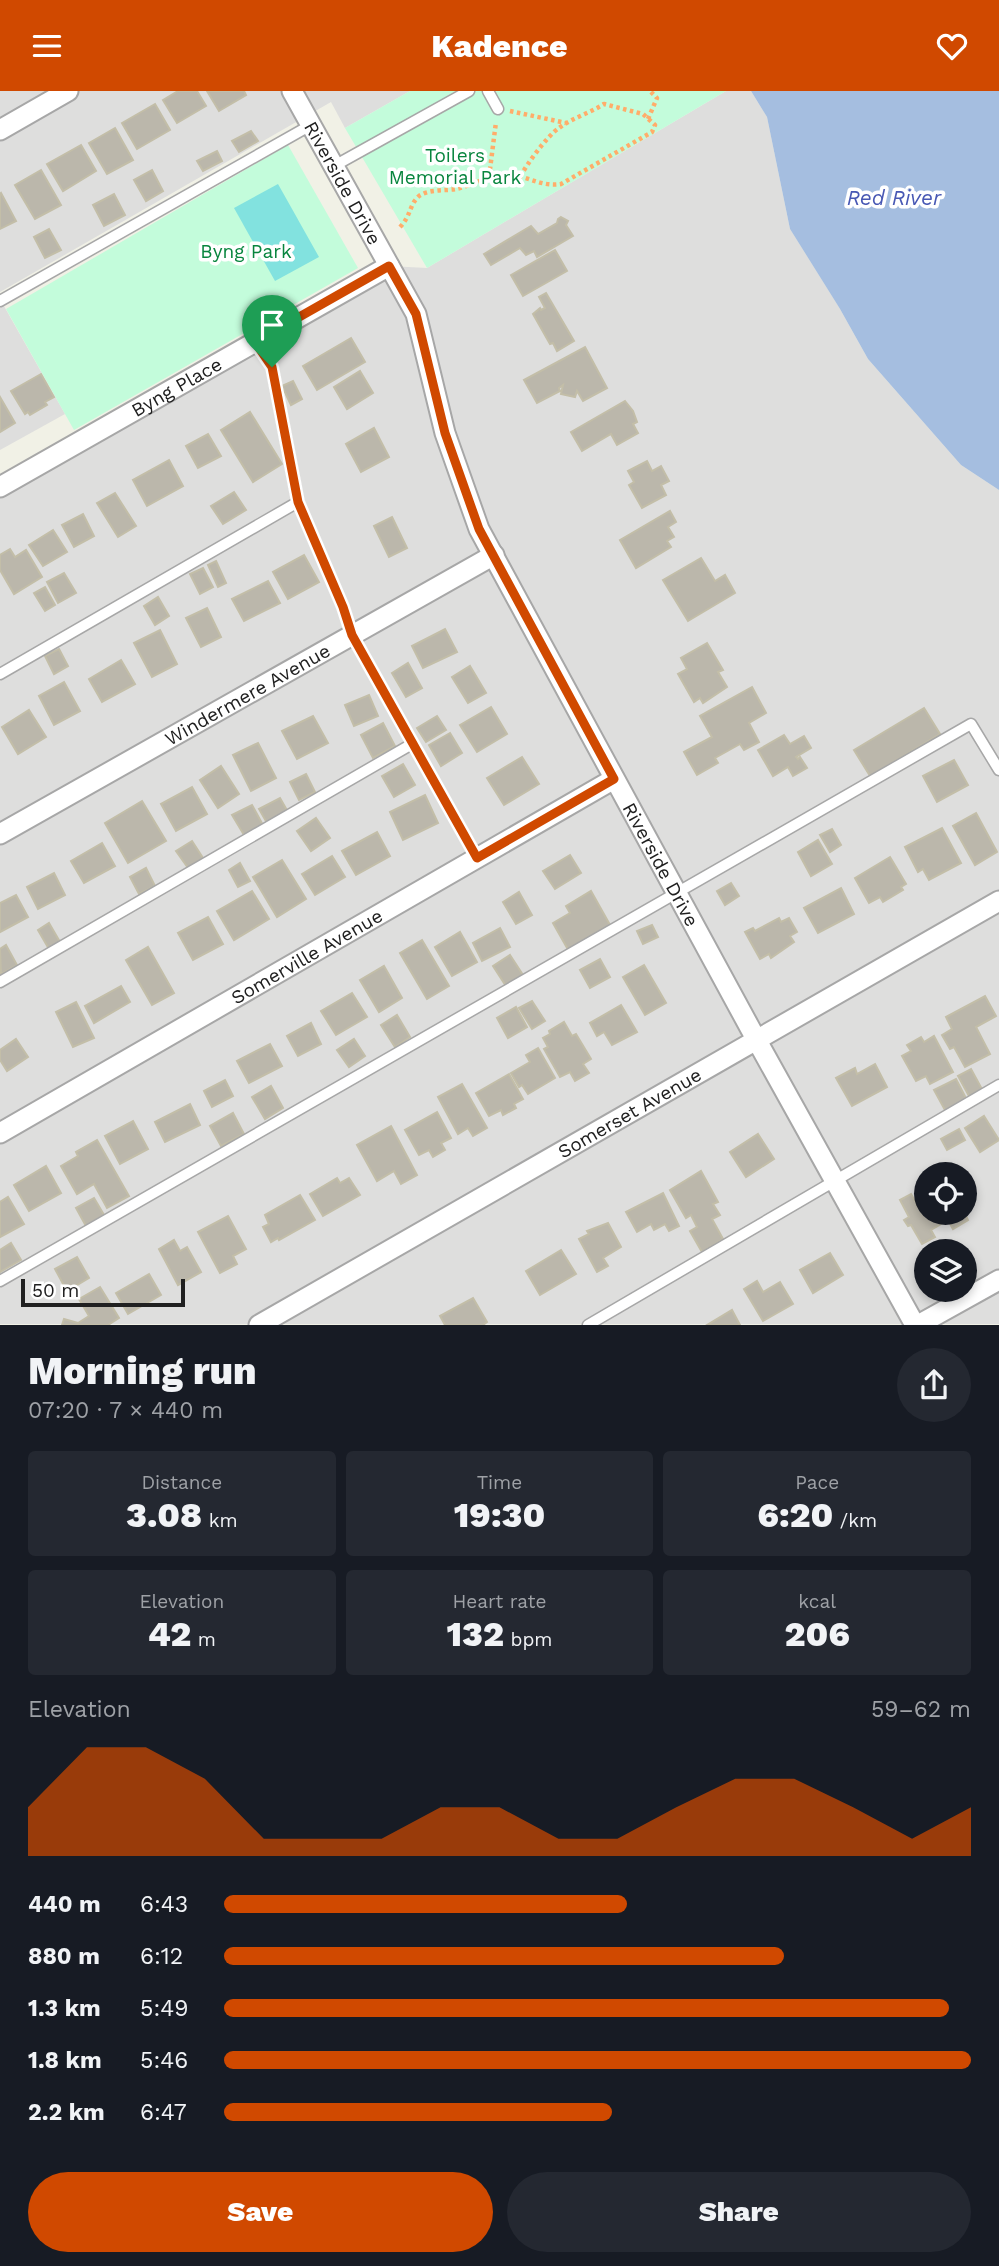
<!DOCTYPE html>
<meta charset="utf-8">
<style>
:root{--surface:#171b24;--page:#242831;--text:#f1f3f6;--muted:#9ea1a6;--accent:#d04900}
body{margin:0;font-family:"Work Sans",sans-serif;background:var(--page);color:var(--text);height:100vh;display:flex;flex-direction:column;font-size:26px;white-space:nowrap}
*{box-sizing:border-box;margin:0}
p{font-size:23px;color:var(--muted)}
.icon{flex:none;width:38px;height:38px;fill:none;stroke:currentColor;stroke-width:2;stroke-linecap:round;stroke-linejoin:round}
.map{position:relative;height:1234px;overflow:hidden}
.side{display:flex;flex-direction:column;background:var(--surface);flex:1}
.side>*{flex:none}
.tools{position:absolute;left:914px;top:1071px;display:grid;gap:14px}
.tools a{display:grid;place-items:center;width:63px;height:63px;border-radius:50%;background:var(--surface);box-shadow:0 4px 10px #0003;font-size:35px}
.scale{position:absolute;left:21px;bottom:18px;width:164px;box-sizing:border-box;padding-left:7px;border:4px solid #202020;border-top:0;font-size:19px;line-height:24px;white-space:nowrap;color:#202020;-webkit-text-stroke:5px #fff;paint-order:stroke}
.pin{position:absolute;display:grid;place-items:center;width:60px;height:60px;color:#fff;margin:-72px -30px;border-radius:50% 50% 50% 0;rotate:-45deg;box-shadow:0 0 7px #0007}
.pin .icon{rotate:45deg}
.round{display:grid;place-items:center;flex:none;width:74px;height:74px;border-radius:37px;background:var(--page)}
.summary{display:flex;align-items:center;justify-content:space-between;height:119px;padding:0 28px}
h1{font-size:38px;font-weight:800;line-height:52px}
.stats{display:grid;grid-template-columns:repeat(3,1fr);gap:10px;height:119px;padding:7px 28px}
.stats div{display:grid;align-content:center;border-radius:7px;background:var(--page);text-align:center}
.stats b{font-size:35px;font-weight:800}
.stats small{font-size:19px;font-weight:400}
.stats p{font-size:19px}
.chart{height:196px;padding:14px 28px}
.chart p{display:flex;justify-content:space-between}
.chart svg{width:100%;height:126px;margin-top:7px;fill:var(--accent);opacity:.7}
.button{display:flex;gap:14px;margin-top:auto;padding:14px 28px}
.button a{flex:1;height:80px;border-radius:42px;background:var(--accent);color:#fff;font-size:28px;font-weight:800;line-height:80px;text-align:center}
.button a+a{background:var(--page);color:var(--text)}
ul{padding:0 28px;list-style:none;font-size:23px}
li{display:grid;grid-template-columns:112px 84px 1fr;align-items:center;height:52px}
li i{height:18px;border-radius:9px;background:var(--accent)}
header{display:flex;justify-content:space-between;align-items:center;height:91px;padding:0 28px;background:var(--accent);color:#fff;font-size:32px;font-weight:800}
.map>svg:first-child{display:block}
</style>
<header><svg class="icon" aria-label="menu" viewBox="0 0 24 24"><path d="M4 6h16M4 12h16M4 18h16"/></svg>Kadence<svg class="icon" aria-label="heart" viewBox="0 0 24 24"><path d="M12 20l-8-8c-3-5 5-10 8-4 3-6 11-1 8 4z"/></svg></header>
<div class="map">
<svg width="999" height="1234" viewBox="0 0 999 1234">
<rect width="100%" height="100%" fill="#f1f1e6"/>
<g fill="#dededd" fill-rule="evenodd">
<path d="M0 0H410L345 37 331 11 0 201Z"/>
<path d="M726 0H751L767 26 790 138 840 218 868 268 961 374 999 399V1233H0V396L389 175 427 177ZM926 1083H964V1122H926ZM926 1160H964V1199H926Z"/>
<path d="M0 208 65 323 0 359Z"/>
</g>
<g fill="#c3fcdb">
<path d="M410 0H726L427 177 345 37Z"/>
<path d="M288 54 358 177 74 339 6 218Z"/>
</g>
<path fill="#82e2df" d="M278 93 319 166 275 190 234 117Z"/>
<path fill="#a5bee0" d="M751 0H999V399L961 374 868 268 840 218 790 138 767 26Z"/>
<g fill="#bbb7ab" stroke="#c3bea8" stroke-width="2">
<path d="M178 0H197L206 15 177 32 163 9Z"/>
<path d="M207 0H244L246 4 219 20Z"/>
<path d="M155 13 170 39 137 58 122 32Z"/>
<path d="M115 37 133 69 107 83 89 52Z"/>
<path d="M251 40 258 50 239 61 232 50Z"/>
<path d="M81 54 96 80 63 100 47 73Z"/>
<path d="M217 60 222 70 203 80 197 70Z"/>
<path d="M41 79 61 114 35 128 15 94Z"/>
<path d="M152 79 163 100 146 110 134 89Z"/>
<path d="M1 102 16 130 0 138V103Z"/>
<path d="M114 103 125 124 104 135 93 114Z"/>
<path d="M561 126 568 130 566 134 573 145 537 166 534 160 526 164 520 157 491 174 484 163 531 135 538 143 557 132 558 128Z"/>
<path d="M49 138 61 159 45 167 34 146Z"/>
<path d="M555 159 567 180 523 205 511 184Z"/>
<path d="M546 202 574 250 557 260 553 252 550 253 533 223 540 217 541 219 545 217 539 206Z"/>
<path d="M351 247 365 271 317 299 303 275Z"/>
<path d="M585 256 607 297 583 310 577 300 575 306 561 303 563 294 559 297 560 300 537 312 524 289Z"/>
<path d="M360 280 373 302 347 318 334 296Z"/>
<path d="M41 283 54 306 45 311 47 314 30 324 28 321 25 323 11 300Z"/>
<path d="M293 290 302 308 291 314 282 295Z"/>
<path d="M0 306 15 332 0 341Z"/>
<path d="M625 310 633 320 637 331 633 333 638 342 617 354 611 343 582 360 571 341Z"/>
<path d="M250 321 282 373 253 391 221 339Z"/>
<path d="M374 337 389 366 361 381 346 353Z"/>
<path d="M208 343 221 365 198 377 186 355Z"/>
<path d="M169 369 183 395 147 415 133 389Z"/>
<path d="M647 370 652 380 661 375 669 390 661 394 666 404 642 417 629 394 634 391 628 380Z"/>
<path d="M234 401 246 419 223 433 211 415Z"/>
<path d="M115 402 136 435 118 446 97 412Z"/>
<path d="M670 420 676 431 668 436 674 446 667 450 671 456 636 477 620 449Z"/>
<path d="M83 423 94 445 74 456 62 434Z"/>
<path d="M392 426 407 457 389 466 374 435Z"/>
<path d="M53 439 67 461 43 475 29 454Z"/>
<path d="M10 458 15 466 26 459 42 486 14 503 0 479V464Z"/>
<path d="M304 464 319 491 288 508 273 481Z"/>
<path d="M701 467 715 490 725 484 735 502 688 530 663 489Z"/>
<path d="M216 470 226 492 218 496 208 474Z"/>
<path d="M203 477 213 496 200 503 190 483Z"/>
<path d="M64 482 76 502 58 512 47 491Z"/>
<path d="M268 490 280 512 244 530 232 508Z"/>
<path d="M45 496 55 514 45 520 34 502Z"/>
<path d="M158 506 169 525 155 534 144 515Z"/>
<path d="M207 517 221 546 201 556 186 527Z"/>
<path d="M445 538 457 561 423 577 412 555Z"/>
<path d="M160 539 177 573 152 586 134 552Z"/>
<path d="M707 552 723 579 718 581 727 596 703 612 700 607 694 611 678 583 687 578 681 567Z"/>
<path d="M59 558 68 575 54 583 45 565Z"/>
<path d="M121 569 135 593 102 611 89 588Z"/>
<path d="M408 572 422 597 406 606 392 582Z"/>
<path d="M470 575 486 602 468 612 452 586Z"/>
<path d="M64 591 80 620 54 634 39 605Z"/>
<path d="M752 596 766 622 749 632 759 651 744 659 740 653 715 667 718 672 697 684 684 661 712 646 700 625Z"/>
<path d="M369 604 378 625 354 635 345 614Z"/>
<path d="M491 616 507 643 477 661 460 634Z"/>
<path d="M924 617 940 643 870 685 854 659Z"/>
<path d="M29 619 46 646 18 663 2 636Z"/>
<path d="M313 625 328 652 297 668 282 640Z"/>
<path d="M437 625 446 639 426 651 417 637Z"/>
<path d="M383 632 395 655 373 667 361 644Z"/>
<path d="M450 642 462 662 441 675 429 654Z"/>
<path d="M784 644 790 653 804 645 811 657 796 666 798 668 800 666 807 677 793 685 788 676 773 685 758 659Z"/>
<path d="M258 652 276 687 251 700 233 664Z"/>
<path d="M522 666 539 693 504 714 487 687Z"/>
<path d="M954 669 968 694 937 711 923 685Z"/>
<path d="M403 673 415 694 394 706 382 685Z"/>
<path d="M221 675 239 703 218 717 200 689Z"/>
<path d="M306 683 315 701 299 709 290 691Z"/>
<path d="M192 696 207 723 176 740 161 713Z"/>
<path d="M425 704 438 732 403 749 390 721Z"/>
<path d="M280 707 288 721 267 732 259 718Z"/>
<path d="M142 710 166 750 128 772 105 732Z"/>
<path d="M252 714 263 734 244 744 232 724Z"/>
<path d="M976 722 997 761 975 774 953 735Z"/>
<path d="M316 727 330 747 311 760 297 740Z"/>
<path d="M942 737 961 772 929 789 923 778 918 781 905 756Z"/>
<path d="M832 738 841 754 830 761 820 744Z"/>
<path d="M377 741 390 765 356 784 342 760Z"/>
<path d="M818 749 832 773 811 785 798 761Z"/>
<path d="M192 750 203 767 188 777 176 760Z"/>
<path d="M102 752 115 775 84 792 71 770Z"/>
<path d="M570 764 581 782 555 798 543 780Z"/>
<path d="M332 765 345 786 315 804 302 783Z"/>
<path d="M890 766 906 793 901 796 903 799 883 811 880 806 869 812 855 787Z"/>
<path d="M282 769 306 808 277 826 253 786Z"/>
<path d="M240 772 250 790 238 796 229 779Z"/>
<path d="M146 777 155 795 139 803 130 786Z"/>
<path d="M54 782 65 804 38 818 27 796Z"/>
<path d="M731 792 739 805 725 814 717 800Z"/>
<path d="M841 797 854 823 818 842 804 817Z"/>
<path d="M252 800 269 828 234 849 217 820Z"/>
<path d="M591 800 610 834 591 845 593 848 570 862 553 832 570 822 566 815Z"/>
<path d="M519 801 532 824 516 833 503 811Z"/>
<path d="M16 804 28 826 0 841V812Z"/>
<path d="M208 826 223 853 193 869 178 842Z"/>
<path d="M779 827 781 831 789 827 797 841 790 845 794 851 771 867 769 863 760 868 745 841 753 837 755 840Z"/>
<path d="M49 832 60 851 49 858 38 839Z"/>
<path d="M652 834 658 846 643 853 637 840Z"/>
<path d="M500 837 510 856 482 870 473 852Z"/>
<path d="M460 841 477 871 452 885 435 856Z"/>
<path d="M422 849 449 895 427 908 400 862Z"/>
<path d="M6 854 17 874 1 883 0 858Z"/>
<path d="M148 856 174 902 152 914 126 869Z"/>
<path d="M510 864 523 884 506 895 493 875Z"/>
<path d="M600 868 610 886 590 897 580 879Z"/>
<path d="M644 874 666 912 645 924 623 886Z"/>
<path d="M384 875 402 907 379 921 360 889Z"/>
<path d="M121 895 130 911 94 932 85 915Z"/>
<path d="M352 902 367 926 336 944 321 920Z"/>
<path d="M985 905 996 925 976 936 990 963 965 976 954 956 950 958 942 944 952 938 946 926Z"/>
<path d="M532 910 545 930 532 938 519 917Z"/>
<path d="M76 911 94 947 73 956 56 921Z"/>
<path d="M621 914 637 941 612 954 604 941 597 945 590 932Z"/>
<path d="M516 916 527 936 508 947 497 927Z"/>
<path d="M397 924 410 946 395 956 381 934Z"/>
<path d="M564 931 572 945 576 943 591 968 583 973 589 982 575 990 570 981 560 986 544 958 548 956 543 947 550 943 549 940Z"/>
<path d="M311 932 321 953 298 965 287 945Z"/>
<path d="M934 945 953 981 930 993 926 985 916 990 902 965 911 960 907 954 921 946 924 951Z"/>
<path d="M16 948 28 966 7 980 0 969V959Z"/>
<path d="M354 948 365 965 349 976 337 959Z"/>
<path d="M270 953 282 975 249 992 237 970Z"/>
<path d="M538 957 555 987 528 1003 522 994 519 996 511 982 530 971 526 964Z"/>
<path d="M875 973 887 996 852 1015 836 987 855 977 857 983Z"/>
<path d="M971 978 983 1000 970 1007 958 985Z"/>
<path d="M509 983 523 1008 514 1013 516 1017 503 1024 501 1019 489 1025 476 1002Z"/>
<path d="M956 988 967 1009 946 1021 934 999Z"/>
<path d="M225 989 233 1005 212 1016 204 1000Z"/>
<path d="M462 993 487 1037 473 1045 468 1037 458 1043 438 1006Z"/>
<path d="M271 995 283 1017 265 1028 252 1006Z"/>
<path d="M190 1013 200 1034 165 1051 155 1031Z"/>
<path d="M437 1021 451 1047 441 1052 445 1059 433 1066 429 1059 419 1064 405 1039Z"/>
<path d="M233 1022 244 1043 221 1055 210 1035Z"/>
<path d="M984 1025 999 1049 980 1061 965 1037Z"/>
<path d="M133 1030 148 1058 120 1073 105 1045Z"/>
<path d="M391 1035 417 1084 401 1093 394 1080 377 1090 357 1054Z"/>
<path d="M959 1038 965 1049 947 1059 941 1048Z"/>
<path d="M758 1043 774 1068 746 1086 730 1061Z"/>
<path d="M97 1049 129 1105 107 1117 94 1093 77 1103 61 1075 78 1065 76 1061Z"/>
<path d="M46 1075 61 1102 29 1120 14 1094Z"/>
<path d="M701 1080 718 1111 713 1113 720 1124 712 1128 723 1148 702 1161 690 1140 697 1136 691 1124 686 1127 670 1099Z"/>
<path d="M337 1087 340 1092 349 1087 360 1104 323 1125 310 1103Z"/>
<path d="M663 1102 679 1135 669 1140 665 1133 654 1139 651 1133 637 1141 626 1121Z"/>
<path d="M911 1103 919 1117 926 1113V1122H937L943 1132 931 1139 935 1146 922 1153 911 1134 908 1135 904 1129 909 1126 900 1109Z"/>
<path d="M300 1104 315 1129 279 1149 278 1147 271 1151 263 1136 269 1133 265 1124Z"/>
<path d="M8 1106 24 1133 0 1146V1111Z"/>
<path d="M94 1107 104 1124 86 1135 76 1117Z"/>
<path d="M964 1121 968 1129 953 1138 944 1122Z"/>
<path d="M228 1125 246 1158 233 1165 237 1173 220 1182 198 1141Z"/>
<path d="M608 1132 621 1156 603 1167 608 1175 597 1181 579 1148 589 1143 587 1140Z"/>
<path d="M174 1149 180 1160 187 1156 201 1181 178 1194 159 1158Z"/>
<path d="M11 1152 21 1169 0 1181V1159Z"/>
<path d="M561 1159 576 1183 540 1204 526 1180Z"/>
<path d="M830 1162 843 1184 813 1202 800 1179Z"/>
<path d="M77 1166 89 1187 67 1200 55 1178Z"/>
<path d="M149 1183 161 1204 128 1223 116 1202Z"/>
<path d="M757 1190 763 1201 780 1191 793 1213 763 1230 744 1198Z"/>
<path d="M100 1196 119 1227 108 1234H62L64 1228 78 1232 89 1225 79 1208Z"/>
<path d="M473 1207 487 1231 483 1234H445L440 1225Z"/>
<path d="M732 1219 740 1234H707Z"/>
</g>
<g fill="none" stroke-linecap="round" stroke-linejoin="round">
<defs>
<g id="lane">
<path d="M488 0 498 18"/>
<path d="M334 75 469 0"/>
<path d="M0 210 311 34"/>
<path d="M255 251 272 276 298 411 343 516 352 544 477 767"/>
<path d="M0 583 298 411"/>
<path d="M0 891 412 653"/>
<path d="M0 1190 971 633 999 679"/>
<path d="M588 1234 999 994"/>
</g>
<g id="street">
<path id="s1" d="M292 0 416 223 445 342 479 438 756 948 915 1234"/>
<path d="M0 39 68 0"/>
<path id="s2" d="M0 396 389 175"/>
<path id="s3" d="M0 743 494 464"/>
<path id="s4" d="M0 1042 614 688"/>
<path id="s5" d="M259 1234 999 810"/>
<path d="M918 1234 999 1189"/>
</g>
</defs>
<use href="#lane" stroke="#a7a7a7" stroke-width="13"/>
<use href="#street" stroke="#a7a7a7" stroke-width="23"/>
<g stroke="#ffad6a" stroke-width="4.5" stroke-dasharray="3.5 3.5" stroke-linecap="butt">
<path d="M510 20 566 32"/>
<path d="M648 28 657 7 651 1"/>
<path d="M489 86 496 31"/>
<path d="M400 136C411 125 409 114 419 105 429 98 445 100 456 98 475 94 493 81 514 84 530 87 544 96 561 93L652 41 655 34 643 23 604 13C590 22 572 27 559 37 547 45 527 73 520 86"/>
</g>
<use href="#lane" stroke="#fff" stroke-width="10"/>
<use href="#street" stroke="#fff" stroke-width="19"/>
</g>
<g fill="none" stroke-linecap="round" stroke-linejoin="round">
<defs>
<path id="route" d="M389 175 416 223 445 342 479 438 614 688 477 767 352 544 343 516 298 411 272 276 255 251Z"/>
</defs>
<use href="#route" stroke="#fff" stroke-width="14"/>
<use href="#route" stroke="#d04900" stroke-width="9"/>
</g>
<g text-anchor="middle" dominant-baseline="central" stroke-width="7" stroke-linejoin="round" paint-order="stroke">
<g font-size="19" fill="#08853e" stroke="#fff">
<text x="455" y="64">Toilers<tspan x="455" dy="22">Memorial Park</tspan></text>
<text x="246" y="160">Byng Park</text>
</g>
<g font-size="19" fill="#202020" stroke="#fff">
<text stroke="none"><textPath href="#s1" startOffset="105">Riverside Drive</textPath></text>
<text stroke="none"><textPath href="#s2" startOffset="203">Byng Place</textPath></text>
<text stroke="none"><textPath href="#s3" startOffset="284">Windermere Avenue</textPath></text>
<text stroke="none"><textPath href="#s1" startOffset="861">Riverside Drive</textPath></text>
<text stroke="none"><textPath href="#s4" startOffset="354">Somerville Avenue</textPath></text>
<text stroke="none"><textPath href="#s5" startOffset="427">Somerset Avenue</textPath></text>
</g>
<g font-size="21" font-style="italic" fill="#4858b4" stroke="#fff">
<text x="894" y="106">Red River</text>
</g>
</g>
</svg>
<div class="tools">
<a><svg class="icon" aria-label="locate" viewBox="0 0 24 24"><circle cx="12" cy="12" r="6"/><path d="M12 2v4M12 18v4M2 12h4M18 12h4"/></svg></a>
<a><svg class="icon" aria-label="layers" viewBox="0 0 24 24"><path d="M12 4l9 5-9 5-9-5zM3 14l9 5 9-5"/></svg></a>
</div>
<div class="scale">50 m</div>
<div class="pin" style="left:272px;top:276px;background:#1e9e55"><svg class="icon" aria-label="arrive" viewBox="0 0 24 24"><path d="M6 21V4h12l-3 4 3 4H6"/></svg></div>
</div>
<section class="side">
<div class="summary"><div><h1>Morning run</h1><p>07:20 · 7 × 440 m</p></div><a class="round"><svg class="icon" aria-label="share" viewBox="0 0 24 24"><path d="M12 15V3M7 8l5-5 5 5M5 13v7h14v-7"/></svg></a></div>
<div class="stats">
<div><p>Distance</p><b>3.08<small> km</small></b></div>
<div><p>Time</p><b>19:30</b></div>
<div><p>Pace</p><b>6:20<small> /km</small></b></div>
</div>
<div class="stats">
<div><p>Elevation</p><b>42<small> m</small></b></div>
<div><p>Heart rate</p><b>132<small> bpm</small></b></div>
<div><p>kcal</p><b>206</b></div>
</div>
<div class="chart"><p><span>Elevation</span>59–62 m</p>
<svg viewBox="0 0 160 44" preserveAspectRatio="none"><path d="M0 44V27L10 6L20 6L30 17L40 38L50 38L60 38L70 27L80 27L90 38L100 38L110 27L120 17L130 17L140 27L150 38L160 27V44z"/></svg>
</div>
<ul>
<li><b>440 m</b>6:43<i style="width:54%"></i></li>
<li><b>880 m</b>6:12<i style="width:75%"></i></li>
<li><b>1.3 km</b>5:49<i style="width:97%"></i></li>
<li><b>1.8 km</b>5:46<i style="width:100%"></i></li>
<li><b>2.2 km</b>6:47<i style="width:52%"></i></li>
</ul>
<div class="button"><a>Save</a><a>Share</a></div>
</section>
